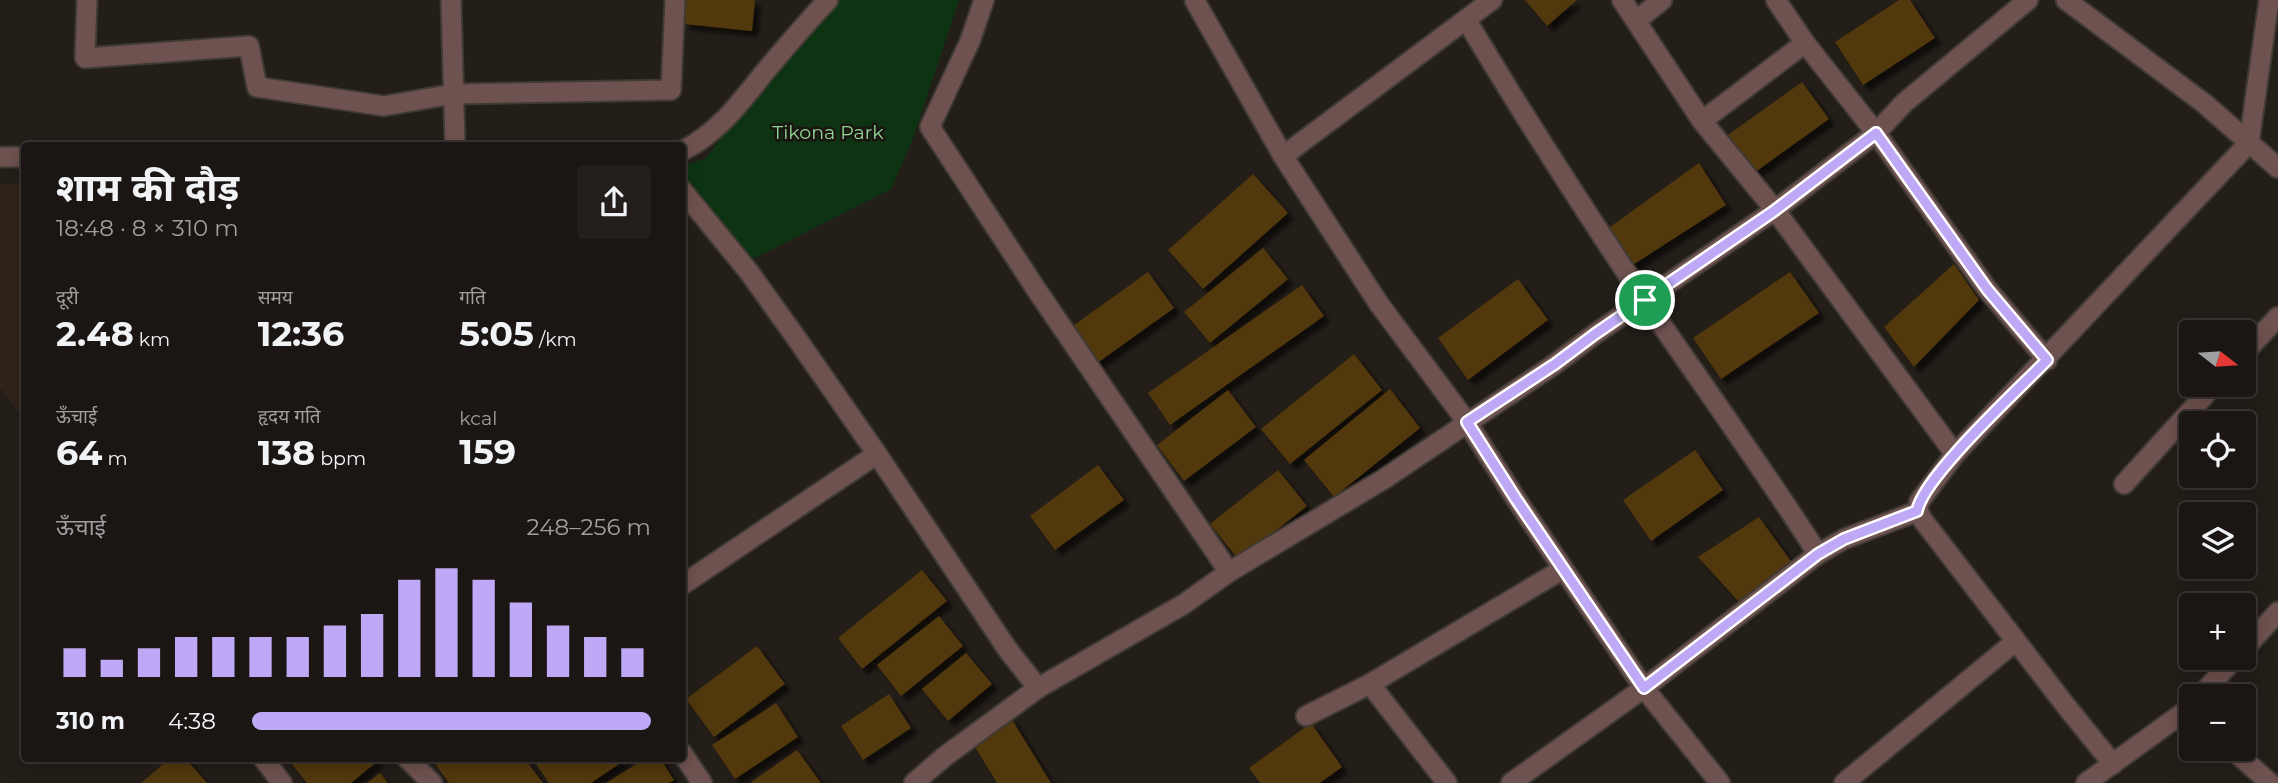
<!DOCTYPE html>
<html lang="hi">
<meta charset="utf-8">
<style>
:root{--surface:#1b1613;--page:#241f1c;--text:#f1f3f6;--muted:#a09fa0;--line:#393533;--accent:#bda9f5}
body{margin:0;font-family:Montserrat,"Noto Sans Devanagari",sans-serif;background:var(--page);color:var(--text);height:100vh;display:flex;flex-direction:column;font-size:26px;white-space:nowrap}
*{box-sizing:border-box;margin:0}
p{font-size:23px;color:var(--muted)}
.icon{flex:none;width:38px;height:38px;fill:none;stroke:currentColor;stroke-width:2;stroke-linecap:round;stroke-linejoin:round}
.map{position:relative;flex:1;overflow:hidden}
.side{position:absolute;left:21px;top:142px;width:665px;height:620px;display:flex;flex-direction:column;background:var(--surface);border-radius:7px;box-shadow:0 4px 18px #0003,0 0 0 2px var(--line)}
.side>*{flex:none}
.needle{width:46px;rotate:107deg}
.fabs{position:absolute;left:2179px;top:320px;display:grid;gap:14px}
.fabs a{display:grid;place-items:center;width:77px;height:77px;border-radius:7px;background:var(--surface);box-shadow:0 4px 18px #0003,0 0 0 2px var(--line);font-size:35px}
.pin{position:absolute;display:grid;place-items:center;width:60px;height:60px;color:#fff;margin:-30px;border:4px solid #fff;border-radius:50%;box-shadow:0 2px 7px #0007}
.round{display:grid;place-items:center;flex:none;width:74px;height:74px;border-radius:7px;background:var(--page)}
.head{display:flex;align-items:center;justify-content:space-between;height:119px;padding:0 35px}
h1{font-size:38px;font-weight:700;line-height:52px}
.figures{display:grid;grid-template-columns:repeat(3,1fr);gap:10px;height:119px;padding:7px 35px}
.figures div{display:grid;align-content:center}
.figures b{font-size:35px;font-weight:700}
.figures small{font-size:19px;font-weight:400}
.figures p{font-size:19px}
.chart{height:196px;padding:14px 35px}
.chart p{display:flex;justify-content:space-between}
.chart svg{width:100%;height:126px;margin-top:7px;stroke:var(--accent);stroke-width:6}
ul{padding:0 35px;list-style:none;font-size:23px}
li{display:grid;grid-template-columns:112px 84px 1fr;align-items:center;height:52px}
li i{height:18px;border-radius:9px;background:var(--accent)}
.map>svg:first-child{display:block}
</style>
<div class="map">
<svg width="2278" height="783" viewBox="0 0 2278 783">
<defs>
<filter id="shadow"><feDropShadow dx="6" dy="6" stdDeviation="2" flood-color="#0009"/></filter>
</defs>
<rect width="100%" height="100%" fill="#241e19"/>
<path fill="#30231b" d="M0 184H24V419L0 388Z"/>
<path fill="#0d3313" d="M826 0H959L912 141 891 189 749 261 683 203 682 165 705 159Z"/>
<g fill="#513709" filter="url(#shadow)">
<path d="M686 0H755L752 31 684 24Z"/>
<path d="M1525 0H1577L1547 26Z"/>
<path d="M1899 0H1910L1935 38 1863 85 1835 42Z"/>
<path d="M1802 82 1829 119 1754 173 1728 135Z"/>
<path d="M1699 163 1726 205 1628 268 1603 232Z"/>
<path d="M1253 174 1288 213 1203 289 1168 250Z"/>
<path d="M1263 248 1288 279 1210 343 1184 312Z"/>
<path d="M1954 264 1979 300 1914 367 1884 327Z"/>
<path d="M1148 272 1174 308 1096 364 1070 328Z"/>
<path d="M1790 272 1819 313 1721 379 1693 338Z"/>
<path d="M1518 279 1548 320 1468 380 1438 338Z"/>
<path d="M1302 285 1324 316 1170 425 1148 393Z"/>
<path d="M1354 354 1382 390 1290 464 1261 429Z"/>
<path d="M1390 389 1420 428 1334 497 1304 460Z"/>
<path d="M1228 390 1256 427 1184 481 1157 445Z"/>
<path d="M1695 450 1723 490 1651 541 1623 500Z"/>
<path d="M1098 465 1124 500 1055 550 1030 516Z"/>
<path d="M1278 470 1307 506 1239 560 1210 524Z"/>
<path d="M1759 517 1795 567 1740 603 1698 557Z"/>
<path d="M922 570 947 601 862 669 838 638Z"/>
<path d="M939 616 963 646 901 696 877 665Z"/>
<path d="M757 646 785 684 714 737 686 699Z"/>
<path d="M966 653 992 684 948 721 922 689Z"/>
<path d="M889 694 911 728 863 760 841 726Z"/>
<path d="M776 703 798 737 735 779 712 745Z"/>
<path d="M1011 718 1051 783H997L972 742Z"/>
<path d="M1311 723 1342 767 1320 783H1260L1249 768Z"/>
<path d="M797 750 821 783H750Z"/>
<path d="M170 758H185L207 783H141Z"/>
<path d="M287 758H377L379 760 351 783H307Z"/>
<path d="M445 758H524L543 783H449L436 765Z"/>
<path d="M539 758H628L591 783H549L534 761Z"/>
<path d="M646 758H660L674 780 669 783H606Z"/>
<path d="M380 773 388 783H367Z"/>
</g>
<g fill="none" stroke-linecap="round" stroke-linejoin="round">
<defs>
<g id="minor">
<path d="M87 0 85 58 249 46 257 87 384 106 453 94 671 90 675 0"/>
<path d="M451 0 455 145"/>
<path d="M984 0 970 41 930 127 1036 289 1229 572"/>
<path d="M1622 0 1702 121 1775 210 1955 454"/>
<path d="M1776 0 1805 43 1876 133 1987 289 2047 360"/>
<path d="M2066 0 2205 104 2278 168"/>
<path d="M1195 1 1283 156 1379 304 1467 422 1516 499 1644 688 1720 783"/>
<path d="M1467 21C1523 115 1583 208 1644 299 1702 384 1762 467 1818 554"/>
<path d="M1636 21 1662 0"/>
<path d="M1702 121 1805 43"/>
<path d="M682 151C718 133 739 104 764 73 785 48 805 24 828 0"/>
<path d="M1283 156 1492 0"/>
<path d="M0 157H24"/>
<path d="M682 190 749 272 797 339 877 454 1008 650 1038 688"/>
<path d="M2244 353 2278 317"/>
<path d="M2124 484 2214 385"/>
<path d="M682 585 877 454"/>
<path d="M2244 649 2278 612"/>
<path d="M1370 684 1447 783"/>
<path d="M2200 696 2235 658"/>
<path d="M1306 716 1370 684 1563 569"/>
<path d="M2232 749 2270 783"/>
<path d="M682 753 702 783"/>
<path d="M263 758 282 783"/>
<path d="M407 758 432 783"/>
<path d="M2113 764 2066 706 1922 519 1918 511 1919 502 1955 454 2249 143 2269 0"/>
<path d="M914 783 944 757 1038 688 1184 604 1229 572 1384 479 1555 364 1595 334 1775 210 1876 133 1904 103 2028 0"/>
<path d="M1511 783 1644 688 1818 554 1844 539 1918 511"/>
<path d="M1844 783 2016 641"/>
<path d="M2086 783 2191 707"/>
</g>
</defs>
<use href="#minor" stroke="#403a35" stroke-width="23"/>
<use href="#minor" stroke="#6e524f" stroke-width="19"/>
</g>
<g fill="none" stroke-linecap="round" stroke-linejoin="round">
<defs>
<path id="route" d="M1876 133 1987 289 2047 360C2019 389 1923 477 1917 511L1844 539 1818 554 1644 688 1516 499 1467 422 1555 364 1595 334 1774 211Z"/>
</defs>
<use href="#route" stroke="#fff" stroke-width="14"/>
<use href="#route" stroke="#bda9f5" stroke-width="9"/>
</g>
<g text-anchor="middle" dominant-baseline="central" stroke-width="5" stroke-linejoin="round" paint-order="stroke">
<g font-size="19" fill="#8ed694" stroke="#1b1410">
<text x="828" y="132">Tikona Park</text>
</g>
</g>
</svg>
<div class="fabs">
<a><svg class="needle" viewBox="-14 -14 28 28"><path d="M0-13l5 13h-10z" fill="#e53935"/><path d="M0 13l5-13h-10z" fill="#a09fa0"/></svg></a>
<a><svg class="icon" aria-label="locate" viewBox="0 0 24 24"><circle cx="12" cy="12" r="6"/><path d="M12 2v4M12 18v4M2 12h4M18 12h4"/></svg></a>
<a><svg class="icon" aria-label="layers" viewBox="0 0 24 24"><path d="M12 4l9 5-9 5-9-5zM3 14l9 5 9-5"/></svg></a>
<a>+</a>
<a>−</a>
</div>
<div class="pin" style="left:1645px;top:300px;background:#1e9e55"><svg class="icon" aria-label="arrive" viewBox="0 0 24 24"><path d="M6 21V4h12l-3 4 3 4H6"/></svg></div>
<section class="side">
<div class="head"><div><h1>शाम की दौड़</h1><p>18:48 · 8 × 310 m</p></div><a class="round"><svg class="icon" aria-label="share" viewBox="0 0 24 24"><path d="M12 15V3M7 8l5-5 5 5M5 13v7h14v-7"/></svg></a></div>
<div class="figures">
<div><p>दूरी</p><b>2.48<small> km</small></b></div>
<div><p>समय</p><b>12:36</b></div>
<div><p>गति</p><b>5:05<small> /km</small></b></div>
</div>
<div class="figures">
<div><p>ऊँचाई</p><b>64<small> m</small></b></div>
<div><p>हृदय गति</p><b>138<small> bpm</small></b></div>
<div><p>kcal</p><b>159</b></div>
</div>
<div class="chart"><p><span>ऊँचाई</span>248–256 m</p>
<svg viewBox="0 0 160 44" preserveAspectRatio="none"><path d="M5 44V34M15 44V38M25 44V34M35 44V30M45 44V30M55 44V30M65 44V30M75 44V26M85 44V22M95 44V10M105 44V6M115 44V10M125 44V18M135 44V26M145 44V30M155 44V34"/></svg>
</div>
<ul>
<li><b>310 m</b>4:38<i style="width:100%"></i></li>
</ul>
</section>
</div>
